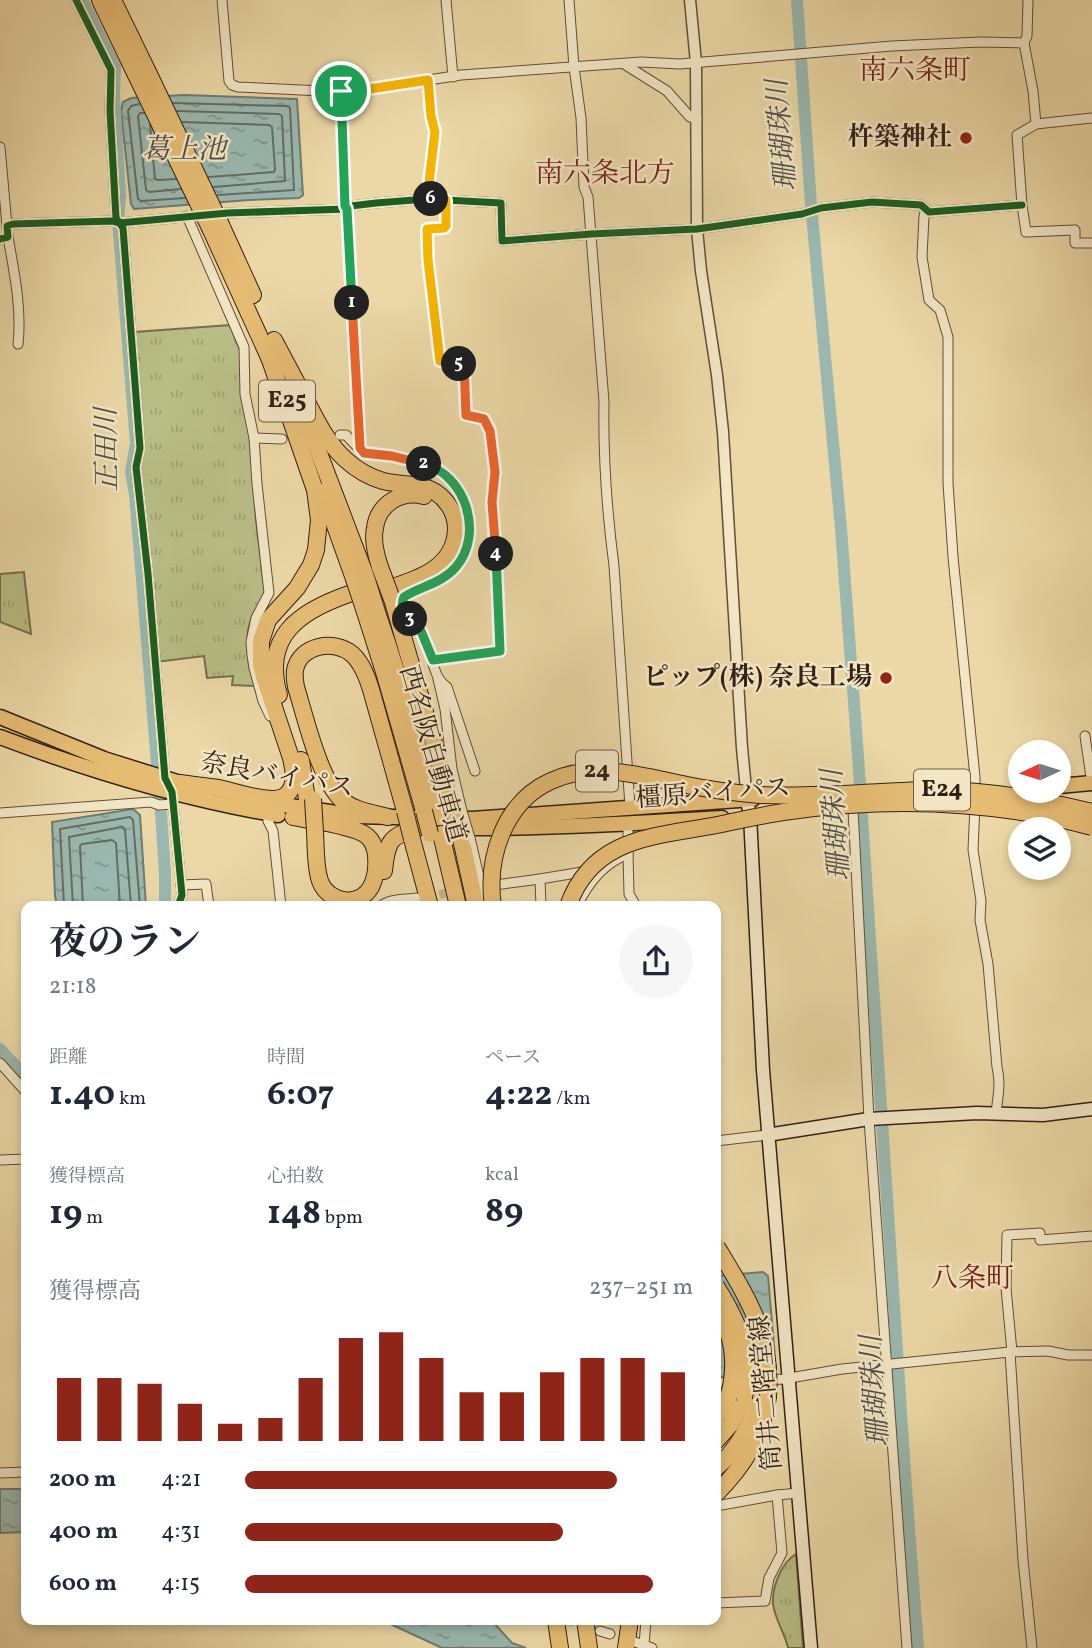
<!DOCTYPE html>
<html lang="ja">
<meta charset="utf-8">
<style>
:root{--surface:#fff;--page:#f6f6f7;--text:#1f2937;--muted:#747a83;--accent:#8f2418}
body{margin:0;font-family:Vollkorn,"Noto Serif JP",serif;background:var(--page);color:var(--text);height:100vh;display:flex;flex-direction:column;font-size:26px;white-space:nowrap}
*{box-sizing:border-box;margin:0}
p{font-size:23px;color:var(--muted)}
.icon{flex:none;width:38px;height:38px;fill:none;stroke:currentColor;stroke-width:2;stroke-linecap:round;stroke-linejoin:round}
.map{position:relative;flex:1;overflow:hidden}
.sheet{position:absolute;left:21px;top:901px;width:700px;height:724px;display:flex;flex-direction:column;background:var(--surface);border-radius:14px;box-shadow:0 4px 10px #0003}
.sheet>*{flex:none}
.needle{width:46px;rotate:266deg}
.controls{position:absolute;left:1008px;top:740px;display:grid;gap:14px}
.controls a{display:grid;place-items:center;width:63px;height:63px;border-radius:50%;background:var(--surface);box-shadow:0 4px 10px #0003;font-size:35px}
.pin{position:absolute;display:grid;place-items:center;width:60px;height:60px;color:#fff;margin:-30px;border:4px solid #fff;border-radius:50%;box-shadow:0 2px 7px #0007}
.km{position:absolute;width:35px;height:35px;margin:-18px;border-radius:50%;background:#222;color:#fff;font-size:19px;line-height:35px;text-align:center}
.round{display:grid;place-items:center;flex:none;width:74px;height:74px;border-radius:37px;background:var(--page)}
.headline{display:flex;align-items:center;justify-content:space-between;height:119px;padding:0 28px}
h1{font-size:38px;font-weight:700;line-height:52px}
.figures{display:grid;grid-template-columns:repeat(3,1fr);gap:10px;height:119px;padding:7px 28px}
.figures div{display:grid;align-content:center}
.figures b{font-size:35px;font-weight:700}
.figures small{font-size:19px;font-weight:400}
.figures p{font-size:19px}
.chart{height:196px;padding:14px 28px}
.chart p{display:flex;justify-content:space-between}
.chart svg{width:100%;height:126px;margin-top:7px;stroke:var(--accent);stroke-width:6}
ul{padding:0 28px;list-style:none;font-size:23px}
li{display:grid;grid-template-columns:112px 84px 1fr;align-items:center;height:52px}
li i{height:18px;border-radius:9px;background:var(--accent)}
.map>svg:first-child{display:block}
</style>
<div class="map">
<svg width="1092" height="1648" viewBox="0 0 1092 1648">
<defs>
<pattern id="grass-tufts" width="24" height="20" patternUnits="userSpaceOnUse" patternTransform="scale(1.75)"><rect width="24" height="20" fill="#b8be86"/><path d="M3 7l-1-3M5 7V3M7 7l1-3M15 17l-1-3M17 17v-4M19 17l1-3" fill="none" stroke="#9fa373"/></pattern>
<pattern id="water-ripples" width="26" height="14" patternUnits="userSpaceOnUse" patternTransform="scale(1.75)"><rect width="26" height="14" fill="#9ab8af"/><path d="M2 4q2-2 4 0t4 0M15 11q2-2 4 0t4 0" fill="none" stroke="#7e958d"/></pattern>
</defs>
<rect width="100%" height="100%" fill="#ebd8a6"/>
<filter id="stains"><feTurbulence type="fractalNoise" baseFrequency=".00286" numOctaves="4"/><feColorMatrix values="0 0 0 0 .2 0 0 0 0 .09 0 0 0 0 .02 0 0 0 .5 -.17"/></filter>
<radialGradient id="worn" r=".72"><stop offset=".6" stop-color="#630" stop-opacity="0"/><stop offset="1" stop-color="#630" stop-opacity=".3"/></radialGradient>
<g fill="url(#grass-tufts)" stroke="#756f4e" stroke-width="2">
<path d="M230 325 240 350 250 438 256 520 265 594 252 616 248 630 247 644 249 666 255 686 232 685 233 676 207 678 204 656 156 662 138 480 135 332Z"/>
<path d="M24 572V573L31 634 0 622V574Z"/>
<path d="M796 1554 803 1648H788C785 1633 775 1620 773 1604 772 1587 781 1563 796 1554Z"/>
</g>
<g fill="url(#water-ripples)" stroke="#707b72" stroke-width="2">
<path d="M184 95 297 99 303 195 299 198 249 200 134 209 131 204 121 111 123 102 131 98Z"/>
<path d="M133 809 140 815 146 906H57L55 896 52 822Z"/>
<path d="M763 1272 768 1276 776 1369 772 1373 716 1377V1276Z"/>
<path d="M26 1489V1532L0 1533V1489Z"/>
<path d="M384 1621H492L512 1643 526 1648H442Z"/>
</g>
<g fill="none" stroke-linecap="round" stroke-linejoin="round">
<g stroke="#666c63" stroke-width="2">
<path d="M173 103 287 106 290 108 294 190 218 195"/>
<path d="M139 104 131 106 128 111 138 199 141 201 185 198"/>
<path d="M177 111 279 114 282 116 285 181 213 187"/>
<path d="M144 113H140L138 116 146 190 149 192 181 189"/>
<path d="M182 122 269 125 272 127 275 169 274 172 209 177"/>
<path d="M150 125 155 179 158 180 176 179"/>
<path d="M64 906 60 829 130 817 133 820 140 906"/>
<path d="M73 906 69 837 122 827 125 830 131 906"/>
<path d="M83 906 80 846 82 844 112 840 116 843 120 906"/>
</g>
<g stroke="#9ab8af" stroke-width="12">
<path d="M82 0 115 67 114 93 120 195 118 221 136 443 131 472 135 495 161 812 165 874V906"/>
<path d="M797 0 811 205 841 529 858 756 906 1488 918 1648"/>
<path d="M0 1049 26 1077"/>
</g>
<g stroke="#c6b389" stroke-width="9" stroke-dasharray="9 4.5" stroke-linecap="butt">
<path d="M426 897 457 891"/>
<path d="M565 1620 600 1631"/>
</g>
<defs>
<g id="minor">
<path d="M76 0 111 70 110 111 116 218 123 228 140 448 136 467 148 574 165 778 172 792 182 895 178 906"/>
<path d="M222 0 229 81 232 85 238 87 322 91 363 90 461 75 641 62 680 64 892 46 980 42 1024 43"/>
<path d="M446 0 453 77"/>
<path d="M569 0 574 67 581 118 584 187 588 197 604 402C603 456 607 512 614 566L630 807"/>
<path d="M1028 0 1027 36 1024 43 1033 91 1036 124"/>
<path d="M624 64 667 91 690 117 697 119"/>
<path d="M341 91 345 206 347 209 360 448"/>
<path d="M1092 118 1036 124 1017 135 1022 205 1026 232 1075 230V243H1092"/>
<path d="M0 147 7 226"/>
<path d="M427 199 435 132 431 116 428 80"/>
<path d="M926 209 924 216 922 257 929 300 940 310 948 337V483L953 557 975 777V788"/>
<path d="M187 216 244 347 245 394 254 438 257 484 269 593 256 618 251 642 252 655 254 668 263 701 270 716"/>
<path d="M8 237C14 271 22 309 18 344"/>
<path d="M0 239 8 237 7 226 13 224 112 221 119 223 228 213 347 209 351 206 376 203 427 199 501 203 502 241 591 234 697 229 802 214 821 208 872 202 921 205 929 212 1022 205"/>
<path d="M340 435H346C351 440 359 450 365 453 372 456 384 454 391 456 414 460 437 466 453 484 477 511 474 556 444 578 435 584 406 592 403 600 397 613 417 625 423 635 430 648 431 662 437 675 439 680 443 684 447 687L475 771"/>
<path d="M254 438 282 439"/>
<path d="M433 660 500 651 492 502 494 472 490 431 484 419 465 415 464 364 440 361 428 260 427 229 444 228 446 226V200"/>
<path d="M438 679 445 709 452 769 462 811"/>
<path d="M1085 736 1092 784"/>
<path d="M975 805 973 850 981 901 980 920 988 964 997 1067C1001 1084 998 1095 996 1113"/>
<path d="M853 809 869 1119 907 1648"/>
<path d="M0 813 151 802 159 805 172 804"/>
<path d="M268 813V821L273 831 281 906"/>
<path d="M470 838 486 906"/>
<path d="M628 854 629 894 636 906"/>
<path d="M181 885 206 884 209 906"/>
<path d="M487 886 540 879"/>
<path d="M381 906C391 898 405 900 417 898"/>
<path d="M541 906 540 879 588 871"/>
<path d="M577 906C588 883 603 863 628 854V824"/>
<path d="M0 1063 26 1092"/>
<path d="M716 1141 767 1135"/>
<path d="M0 1160 26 1159"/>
<path d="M1010 1352 1023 1560 1032 1648"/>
<path d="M1012 1352 1006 1288 1007 1235 1040 1233V1240L1092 1236"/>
<path d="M716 1383 784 1379 842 1369 1010 1352 1048 1351 1068 1355H1092"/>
<path d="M0 1473 26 1472"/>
<path d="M716 1506 777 1495 799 1493"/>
<path d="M716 1603 765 1601 769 1578 782 1553 777 1495"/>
<path d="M600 1631 610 1634"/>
<path d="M635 1642 652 1648"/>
<path d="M644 1645 646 1620"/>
</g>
<path id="tertiary" d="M690 0 696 63 697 229 701 271 717 375 723 432 742 748 747 800"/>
<g id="secondary">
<path d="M747 800 750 816 763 1070 811 1648"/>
<path d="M767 1135 869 1119 977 1113 1043 1115 1092 1109"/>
</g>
<g id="trunk">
<path d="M0 717 104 759 190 786"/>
<path d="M0 737C90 771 183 799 278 815"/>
<path d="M1059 786 1092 783"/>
<path d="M264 802 356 816 472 819 753 799"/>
<path d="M473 828C556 828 639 823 722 818"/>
</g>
<g id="motorway">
<path d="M100 0 136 75"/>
<path d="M113 0 147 70"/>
<path d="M222 227 253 295"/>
<path d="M210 228 272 364"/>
<path d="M274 340C285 361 296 381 307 402 318 423 328 444 346 460 356 469 369 477 383 481 395 484 408 484 420 486 444 491 460 514 455 538 448 573 409 581 381 591"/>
<path d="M306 419 365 574"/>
<path d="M323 492 354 579"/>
<path d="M380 567C376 555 372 541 375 528 378 504 401 490 424 496"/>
<path d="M393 602 454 812"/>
<path d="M376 609C399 676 418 743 435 812"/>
<path d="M365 612 385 675 424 811"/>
<path d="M279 695C262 636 300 611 349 594"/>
<path d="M301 760 307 799"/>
<path d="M180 783C193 785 206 786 218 788 234 791 269 804 283 797 297 790 294 770 291 758L264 677 261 664V641L268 620 297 588 311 565 316 550 319 520 315 490 269 357"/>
<path d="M293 817C311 821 353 825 367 836 373 841 375 847 376 855 377 865 376 877 371 887 359 908 328 903 320 881 315 866 316 848 315 832"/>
<path d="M388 817C373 813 356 811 343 801 320 782 305 716 296 687 295 681 294 676 295 670 300 645 334 639 352 654 363 664 368 679 372 693L405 811"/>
<path d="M441 834 458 906"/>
<path d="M412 839 430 906"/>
<path d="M461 839 476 906"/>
<path d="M384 871C387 840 390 836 420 827"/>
<path d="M716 1418 728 1398"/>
<path d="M716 1441 731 1424 744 1397"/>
<path d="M716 1468C738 1449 751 1426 758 1397"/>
<path d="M716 1494C745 1465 761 1438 768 1397"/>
<path d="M556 1620 560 1648"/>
<path d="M585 1620 589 1648"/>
<path d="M626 1648 630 1620"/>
</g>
</defs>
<use href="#minor" stroke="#604e3b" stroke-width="11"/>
<use href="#tertiary" stroke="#604e3b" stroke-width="13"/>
<use href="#secondary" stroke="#322017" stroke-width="15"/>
<use href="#trunk" stroke="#322017" stroke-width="17"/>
<use href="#motorway" stroke="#322017" stroke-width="18"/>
<use href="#minor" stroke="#f2e6c5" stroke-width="9"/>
<use href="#tertiary" stroke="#f2e6c5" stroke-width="10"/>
<use href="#secondary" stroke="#f2e6c5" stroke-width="12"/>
<use href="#trunk" stroke="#e6bc73" stroke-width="14"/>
<use href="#motorway" stroke="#e6bc73" stroke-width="16"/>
<defs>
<path id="minor-bridge" d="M462 811 470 838"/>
<g id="motorway-bridge">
<path d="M147 70 222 227"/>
<path d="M136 75 210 228"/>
<path d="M380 567 393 602"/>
<path d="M365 574 376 609"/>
<path d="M354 579 365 612"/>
<path d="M313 799 315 832"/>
<path d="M405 811 412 839"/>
<path d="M424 811 430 834"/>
<path d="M454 812 461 839"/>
<path d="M493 906C486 858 504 802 551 781 595 761 643 776 687 785 711 790 735 793 760 795 817 798 873 791 930 790 984 789 1039 799 1092 812"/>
<path d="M568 906C593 836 656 837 717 825 742 820 766 814 791 811 891 797 994 801 1092 827"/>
<path d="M717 1247C747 1297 773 1336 768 1397"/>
<path d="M716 1286C738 1321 754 1356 744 1397"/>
<path d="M716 1305C733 1334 738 1366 728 1398"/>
</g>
</defs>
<use href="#minor-bridge" stroke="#604e3b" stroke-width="11" stroke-linecap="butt"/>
<use href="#motorway-bridge" stroke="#322017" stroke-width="18" stroke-linecap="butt"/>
<use href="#minor-bridge" stroke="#f2e6c5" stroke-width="9"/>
<use href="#motorway-bridge" stroke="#e6bc73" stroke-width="16"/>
<defs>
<g id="cycleway">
<path d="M76 0 111 70 110 111 116 218 123 228 140 448 136 467 148 574 165 778 172 792 182 895 178 906"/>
<path d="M0 239 8 237 7 226 13 224 112 221 119 223 228 213 347 209 351 206 376 203 427 199 501 203 502 241 591 234 697 229 802 214 821 208 872 202 921 205 929 212 1022 205"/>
</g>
</defs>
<use href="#cycleway" stroke="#f2e6c5" stroke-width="11"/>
<use href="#cycleway" stroke="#1b5e20" stroke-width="7"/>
</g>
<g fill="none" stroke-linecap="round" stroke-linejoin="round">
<defs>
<path id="split-1" d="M341 91 345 206 347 209 352 303"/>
<path id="split-2" d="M352 303 360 448 364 453 392 456 424 464"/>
<path id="split-3" d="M410 619C403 611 400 607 404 597 421 586 441 584 456 567 484 534 466 475 424 464"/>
<path id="split-4" d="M410 619 421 631 433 660 500 651 496 554"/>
<path id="split-5" d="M459 364H464L466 415 484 419 490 431 495 472 492 502 496 554"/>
<path id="split-6" d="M431 199 446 200V226L444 228 427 229 428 260 440 361 459 364"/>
<path id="split-7" d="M341 91 363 90 428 80 431 116 435 132 427 199H431"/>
</defs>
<use href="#split-1" stroke="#fff" stroke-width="14"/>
<use href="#split-2" stroke="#fff" stroke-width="14"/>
<use href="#split-3" stroke="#fff" stroke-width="14"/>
<use href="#split-4" stroke="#fff" stroke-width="14"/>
<use href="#split-5" stroke="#fff" stroke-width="14"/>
<use href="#split-6" stroke="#fff" stroke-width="14"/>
<use href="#split-7" stroke="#fff" stroke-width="14"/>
<use href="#split-1" stroke="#22a559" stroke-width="9"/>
<use href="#split-2" stroke="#f0652b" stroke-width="9"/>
<use href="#split-3" stroke="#22a559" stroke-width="9"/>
<use href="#split-4" stroke="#22a559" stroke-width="9"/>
<use href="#split-5" stroke="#f0652b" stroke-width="9"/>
<use href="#split-6" stroke="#f5b400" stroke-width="9"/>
<use href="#split-7" stroke="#f5b400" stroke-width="9"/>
</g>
<g fill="#8f2418" stroke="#f2e6c5" stroke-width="2.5">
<circle cx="966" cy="138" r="7"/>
<circle cx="886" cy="678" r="7"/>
</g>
<g text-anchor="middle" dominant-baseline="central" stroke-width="5" stroke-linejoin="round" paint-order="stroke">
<g fill="#f2e6c5" stroke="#6c5b4b" stroke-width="2">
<rect x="259" y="380.5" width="56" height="41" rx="5"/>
<rect x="576" y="750.5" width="42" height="41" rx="5"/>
<rect x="914" y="769.5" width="56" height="41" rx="5"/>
</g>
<g font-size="24" font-weight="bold" fill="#322017">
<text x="287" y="401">E25</text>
<text x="597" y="771">24</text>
<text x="942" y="790">E24</text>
</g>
<g font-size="26" font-weight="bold" fill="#322017" stroke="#f2e6c5" text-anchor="end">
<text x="952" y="138">杵築神社</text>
<text x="872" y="678">ピップ(株) 奈良工場</text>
</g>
<g font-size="26" fill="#322017" stroke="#f2e6c5">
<text transform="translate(432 754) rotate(74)">西名阪自動車道</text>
<text transform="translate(277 776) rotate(10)">奈良バイパス</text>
<text transform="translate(713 794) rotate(-4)">橿原バイパス</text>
<text transform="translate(767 1393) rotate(-95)">筒井二階堂線</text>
</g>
<g font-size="28" fill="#7a1f14" stroke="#f2e6c5">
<text x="915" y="71">南六条町</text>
<text x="605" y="174">南六条北方</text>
<text x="972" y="1279">八条町</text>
</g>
<g font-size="28" font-style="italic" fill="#514e45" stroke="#f2e6c5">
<text transform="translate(783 135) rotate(-95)">珊瑚珠川</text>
<text x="184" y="150">葛上池</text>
<text transform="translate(108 450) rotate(-91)">正田川</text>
<text transform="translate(837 825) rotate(-94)">珊瑚珠川</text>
<text transform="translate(876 1391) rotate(-94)">珊瑚珠川</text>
</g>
</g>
<rect width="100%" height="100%" filter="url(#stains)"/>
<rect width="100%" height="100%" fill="url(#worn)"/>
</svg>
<div class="controls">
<a><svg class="needle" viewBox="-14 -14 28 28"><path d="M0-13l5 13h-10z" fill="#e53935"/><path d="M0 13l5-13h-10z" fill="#747a83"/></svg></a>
<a><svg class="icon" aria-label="layers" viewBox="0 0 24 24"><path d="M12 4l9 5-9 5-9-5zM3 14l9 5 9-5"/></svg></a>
</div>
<div class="pin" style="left:341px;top:91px;background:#1e9e55"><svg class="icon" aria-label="arrive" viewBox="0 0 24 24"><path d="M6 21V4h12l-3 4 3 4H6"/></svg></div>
<b class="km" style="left:352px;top:303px">1</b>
<b class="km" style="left:424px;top:464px">2</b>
<b class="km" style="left:410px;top:619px">3</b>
<b class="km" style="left:496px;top:554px">4</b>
<b class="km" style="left:459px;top:364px">5</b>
<b class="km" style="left:431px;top:199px">6</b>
<section class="sheet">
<div class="headline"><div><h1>夜のラン</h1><p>21:18</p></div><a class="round"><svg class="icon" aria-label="share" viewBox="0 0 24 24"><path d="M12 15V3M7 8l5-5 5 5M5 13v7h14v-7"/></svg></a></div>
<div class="figures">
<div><p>距離</p><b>1.40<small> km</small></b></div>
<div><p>時間</p><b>6:07</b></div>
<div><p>ペース</p><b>4:22<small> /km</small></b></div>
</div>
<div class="figures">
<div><p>獲得標高</p><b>19<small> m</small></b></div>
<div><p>心拍数</p><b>148<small> bpm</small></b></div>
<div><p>kcal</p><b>89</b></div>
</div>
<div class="chart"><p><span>獲得標高</span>237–251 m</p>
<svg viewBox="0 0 160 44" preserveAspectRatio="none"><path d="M5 44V22M15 44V22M25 44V24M35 44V31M45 44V38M55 44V36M65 44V22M75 44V8M85 44V6M95 44V15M105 44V27M115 44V27M125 44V20M135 44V15M145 44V15M155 44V20"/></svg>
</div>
<ul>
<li><b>200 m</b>4:21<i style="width:83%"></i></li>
<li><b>400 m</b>4:31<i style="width:71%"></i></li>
<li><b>600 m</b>4:15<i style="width:91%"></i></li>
</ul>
</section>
</div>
